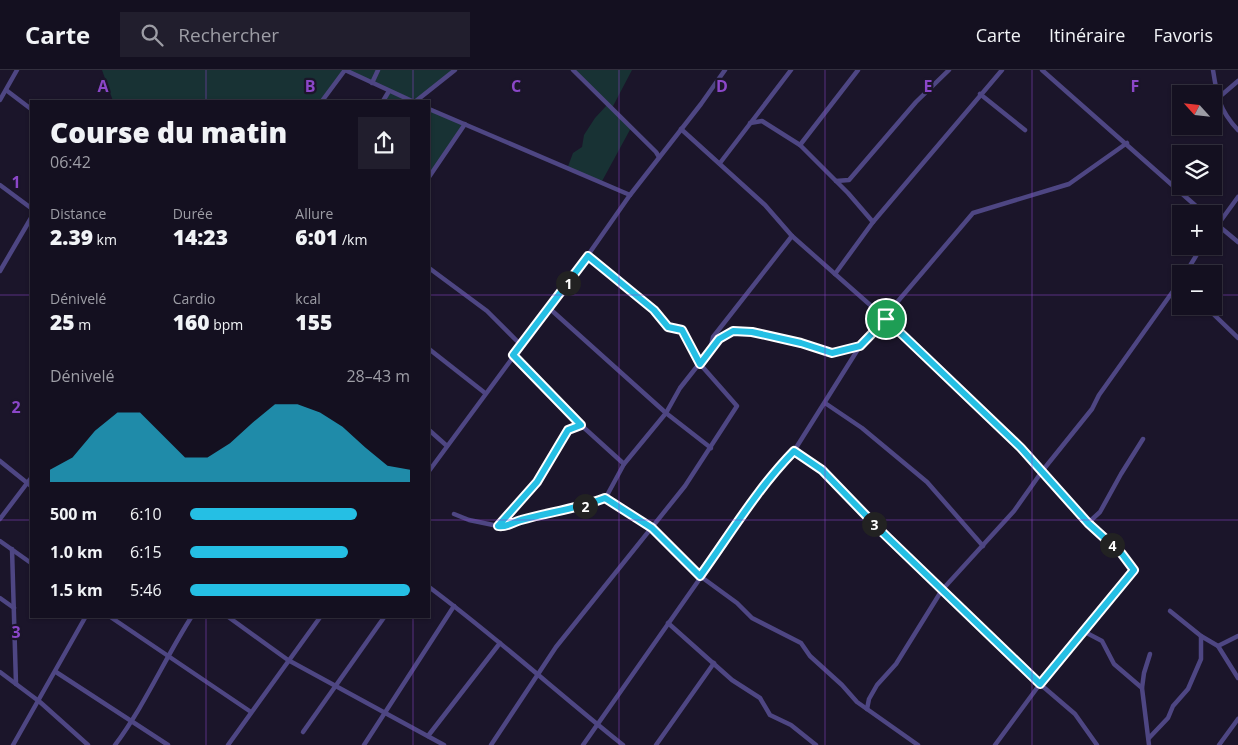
<!DOCTYPE html>
<html lang="fr">
<meta charset="utf-8">
<style>
:root{--surface:#141020;--page:#211e2d;--text:#f1f3f6;--muted:#9d9da5;--line:#33303e;--accent:#25bfe4}
body{margin:0;font-family:"Open Sans",sans-serif;background:var(--page);color:var(--text);height:100vh;display:flex;flex-direction:column;font-size:19px;white-space:nowrap}
*{box-sizing:border-box;margin:0}
p{font-size:16px;color:var(--muted)}
.icon{flex:none;width:28px;height:28px;fill:none;stroke:currentColor;stroke-width:2;stroke-linecap:round;stroke-linejoin:round}
.map{position:relative;flex:1;overflow:hidden}
.side{position:absolute;left:30px;top:30px;width:400px;height:518px;display:flex;flex-direction:column;background:var(--surface);border-radius:0px;box-shadow:0 1px 4px #0004,0 0 0 1px var(--line)}
.side>*{flex:none}
.needle{width:32px;rotate:297deg}
.controls{position:absolute;left:1172px;top:15px;display:grid;gap:10px}
.controls a{display:grid;place-items:center;width:50px;height:50px;border-radius:0px;background:var(--surface);box-shadow:0 1px 4px #0004,0 0 0 1px var(--line);font-size:25px}
.pin{position:absolute;display:grid;place-items:center;width:42px;height:42px;color:#fff;margin:-21px;border:2px solid #fff;border-radius:50%;box-shadow:0 1px 5px #0007}
.km{position:absolute;width:25px;height:25px;margin:-12px;border-radius:50%;background:#222;color:#fff;font-size:14px;line-height:25px;text-align:center}
.round{display:grid;place-items:center;flex:none;width:52px;height:52px;border-radius:0px;background:var(--page)}
.summary{display:flex;align-items:center;justify-content:space-between;height:85px;padding:0 20px}
h1{font-size:28px;font-weight:800;line-height:38px}
.figures{display:grid;grid-template-columns:repeat(3,1fr);gap:8px;height:85px;padding:5px 20px}
.figures div{display:grid;align-content:center}
.figures b{font-size:21px;font-weight:800}
.figures small{font-size:14px;font-weight:400}
.figures p{font-size:14px}
.chart{height:140px;padding:10px 20px}
.chart p{display:flex;justify-content:space-between}
.chart svg{width:100%;height:90px;margin-top:5px;fill:var(--accent);opacity:.7}
ul{padding:0 20px;list-style:none;font-size:16px}
li{display:grid;grid-template-columns:80px 60px 1fr;align-items:center;height:38px}
li i{height:12px;border-radius:6px;background:var(--accent)}
header{display:flex;align-items:center;gap:30px;box-sizing:border-box;height:70px;padding:0 25px;background:var(--surface);border-bottom:1px solid var(--line)}
header strong{font-size:24px}
nav{display:flex;gap:28px;margin-inline-start:auto;font-size:18px}
.search{width:350px;height:45px;background:var(--page);display:flex;align-items:center;gap:12px;box-sizing:border-box;padding:0 18px;border-radius:0px;color:var(--muted);font-size:19px}
.map>svg:first-child{display:block}
</style>
<header>
<strong>Carte</strong>
<div class="search"><svg class="icon" aria-label="search" viewBox="0 0 24 24"><circle cx="10" cy="10" r="6"/><path d="M15 15l6 6"/></svg>Rechercher</div>
<nav><a>Carte</a><a>Itinéraire</a><a>Favoris</a></nav>
</header>
<div class="map">
<svg width="1238" height="675" viewBox="0 0 1238 675">
<rect width="100%" height="100%" fill="#1b152a"/>
<g fill="#183234">
<path d="M102 0H455L416 31H383L388 21 345 1 322 31H113Z"/>
<path d="M574 0H632L612 38 632 56 601 113 567 99 573 83 582 77 584 65 595 48 608 34Z"/>
<path d="M429 38 465 54 429 107Z"/>
</g>
<g fill="none" stroke-linecap="round" stroke-linejoin="round">
<g stroke="#4e4683" stroke-width="4.5">
<path d="M345 0 412 31"/>
<path d="M573 0 656 82 659 87"/>
<path d="M1042 0 1205 144"/>
<path d="M1213 0C1217 26 1219 40 1238 60"/>
<path d="M372 13 378 0"/>
<path d="M6 20 31 39"/>
<path d="M980 24 1025 60"/>
<path d="M1217 29 1238 11"/>
<path d="M0 30 17 0"/>
<path d="M322 31 345 0"/>
<path d="M383 31 389 21"/>
<path d="M416 31 455 0"/>
<path d="M429 39 630 125"/>
<path d="M750 53 762 51 800 75 848 123 873 152"/>
<path d="M681 59 765 135 792 166 886 249 951 310 1043 400 1014 441 942 520 896 594 877 615 869 629 867 639"/>
<path d="M800 75 858 0"/>
<path d="M720 93 791 0"/>
<path d="M429 107 465 54"/>
<path d="M836 111 849 110 916 32 949 0"/>
<path d="M0 115 31 138"/>
<path d="M1214 152 1238 172"/>
<path d="M1214 160 1238 127"/>
<path d="M429 198 487 241 521 275"/>
<path d="M0 201 31 148"/>
<path d="M835 204 873 152 1002 0"/>
<path d="M1185 204 1202 176"/>
<path d="M1205 236 1238 268"/>
<path d="M549 238 666 343 711 378"/>
<path d="M429 279 485 323"/>
<path d="M710 280C717 272 723 263 734 261 745 258 790 269 802 273 812 276 821 283 831 283 859 282 880 259 893 237L973 143 1069 114 1127 73"/>
<path d="M513 285 581 355 624 394"/>
<path d="M825 333 862 358 927 412 983 476"/>
<path d="M429 360 447 376"/>
<path d="M794 381 822 400 942 520 1040 614 1075 644 1097 675"/>
<path d="M0 391 31 416"/>
<path d="M429 401 581 195 630 125 701 34 725 0"/>
<path d="M605 429 652 459 700 506 737 533 752 548 801 573 810 586 842 615 857 632 918 675"/>
<path d="M454 444 469 450 503 457 519 450 575 439 605 429 624 394 666 343 680 318 710 280 713 267 792 166"/>
<path d="M0 449 31 408"/>
<path d="M1088 453 1100 442 1121 404 1143 369"/>
<path d="M498 456 537 412 568 360 581 355"/>
<path d="M0 471 31 493"/>
<path d="M12 479 16 614"/>
<path d="M429 517C496 567 558 623 623 675"/>
<path d="M0 528 14 538"/>
<path d="M1170 541 1201 566"/>
<path d="M109 546 251 642"/>
<path d="M227 546 288 590 444 675"/>
<path d="M668 553 732 610 760 628 770 645 791 655 816 675"/>
<path d="M1083 561 1102 571 1114 594 1142 618 1149 675"/>
<path d="M1218 576 1238 608"/>
<path d="M0 602 40 632 88 675"/>
<path d="M56 602 168 675"/>
<path d="M1142 618 1144 603 1150 584"/>
<path d="M303 662 385 546"/>
<path d="M428 666 500 573"/>
<path d="M1149 668 1168 648 1173 636 1188 619 1201 589V566L1218 576 1238 566"/>
<path d="M13 675 86 546"/>
<path d="M115 675C145 635 165 588 192 546"/>
<path d="M228 675 321 546"/>
<path d="M364 675 454 536"/>
<path d="M491 675 556 577 685 416 737 336 700 294 682 260 668 257 654 240 588 186"/>
<path d="M583 675 727 470 748 435 773 402 794 381 860 276"/>
<path d="M656 675 714 593"/>
<path d="M995 675 1040 614 1134 500 1122 484 1088 453 1043 400 1092 339 1099 325 1181 210"/>
<path d="M1219 675 1238 649"/>
</g>
</g>
<g fill="none" stroke-linecap="round" stroke-linejoin="round">
<defs>
<path id="route" d="M588 186 654 240 668 257 682 260 700 294 719 269 733 261 752 262 801 273 832 283 860 276 886 249 1021 378 1088 453 1122 484 1134 500 1040 614 881 461 822 400 794 381C757 419 731 463 700 506L652 458 605 428C576 439 550 442 521 450 513 452 506 458 498 456L537 412 568 360 581 355 513 285Z"/>
</defs>
<use href="#route" stroke="#fff" stroke-width="10"/>
<use href="#route" stroke="#25bfe4" stroke-width="6"/>
</g>
<path fill="none" stroke="#8b47c8" stroke-width="1" stroke-opacity="0.55" d="M206 0V31M413 0V31M619 0V675M825 0V675M1032 0V675M0 225H31M429 225H1181M1214 225H1238M0 450H31M429 450H1238M206 546V675M413 546V675"/>
<g font-size="16" text-anchor="middle" font-weight="bold" fill="#8b47c8" stroke="#1b152a" stroke-width="4.5" stroke-linejoin="round" paint-order="stroke">
<text x="103" y="22">A</text>
<text x="310" y="22">B</text>
<text x="516" y="22">C</text>
<text x="722" y="22">D</text>
<text x="928" y="22">E</text>
<text x="1135" y="22">F</text>
<text x="16" y="118">1</text>
<text x="16" y="343">2</text>
<text x="16" y="568">3</text>
</g>
</svg>
<div class="controls">
<a><svg class="needle" viewBox="-14 -14 28 28"><path d="M0-13l5 13h-10z" fill="#e53935"/><path d="M0 13l5-13h-10z" fill="#9d9da5"/></svg></a>
<a><svg class="icon" aria-label="layers" viewBox="0 0 24 24"><path d="M12 4l9 5-9 5-9-5zM3 14l9 5 9-5"/></svg></a>
<a>+</a>
<a>−</a>
</div>
<div class="pin" style="left:886px;top:249px;background:#1e9e55"><svg class="icon" aria-label="arrive" viewBox="0 0 24 24"><path d="M6 21V4h12l-3 4 3 4H6"/></svg></div>
<b class="km" style="left:568px;top:213px">1</b>
<b class="km" style="left:585px;top:436px">2</b>
<b class="km" style="left:874px;top:454px">3</b>
<b class="km" style="left:1112px;top:475px">4</b>
<section class="side">
<div class="summary"><div><h1>Course du matin</h1><p>06:42</p></div><a class="round"><svg class="icon" aria-label="share" viewBox="0 0 24 24"><path d="M12 15V3M7 8l5-5 5 5M5 13v7h14v-7"/></svg></a></div>
<div class="figures">
<div><p>Distance</p><b>2.39<small> km</small></b></div>
<div><p>Durée</p><b>14:23</b></div>
<div><p>Allure</p><b>6:01<small> /km</small></b></div>
</div>
<div class="figures">
<div><p>Dénivelé</p><b>25<small> m</small></b></div>
<div><p>Cardio</p><b>160<small> bpm</small></b></div>
<div><p>kcal</p><b>155</b></div>
</div>
<div class="chart"><p><span>Dénivelé</span>28–43 m</p>
<svg viewBox="0 0 160 44" preserveAspectRatio="none"><path d="M0 44V38L10 32L20 19L30 10L40 10L50 21L60 32L70 32L80 25L90 15L100 6L110 6L120 10L130 17L140 27L150 36L160 38V44z"/></svg>
</div>
<ul>
<li><b>500 m</b>6:10<i style="width:76%"></i></li>
<li><b>1.0 km</b>6:15<i style="width:72%"></i></li>
<li><b>1.5 km</b>5:46<i style="width:100%"></i></li>
</ul>
</section>
</div>
